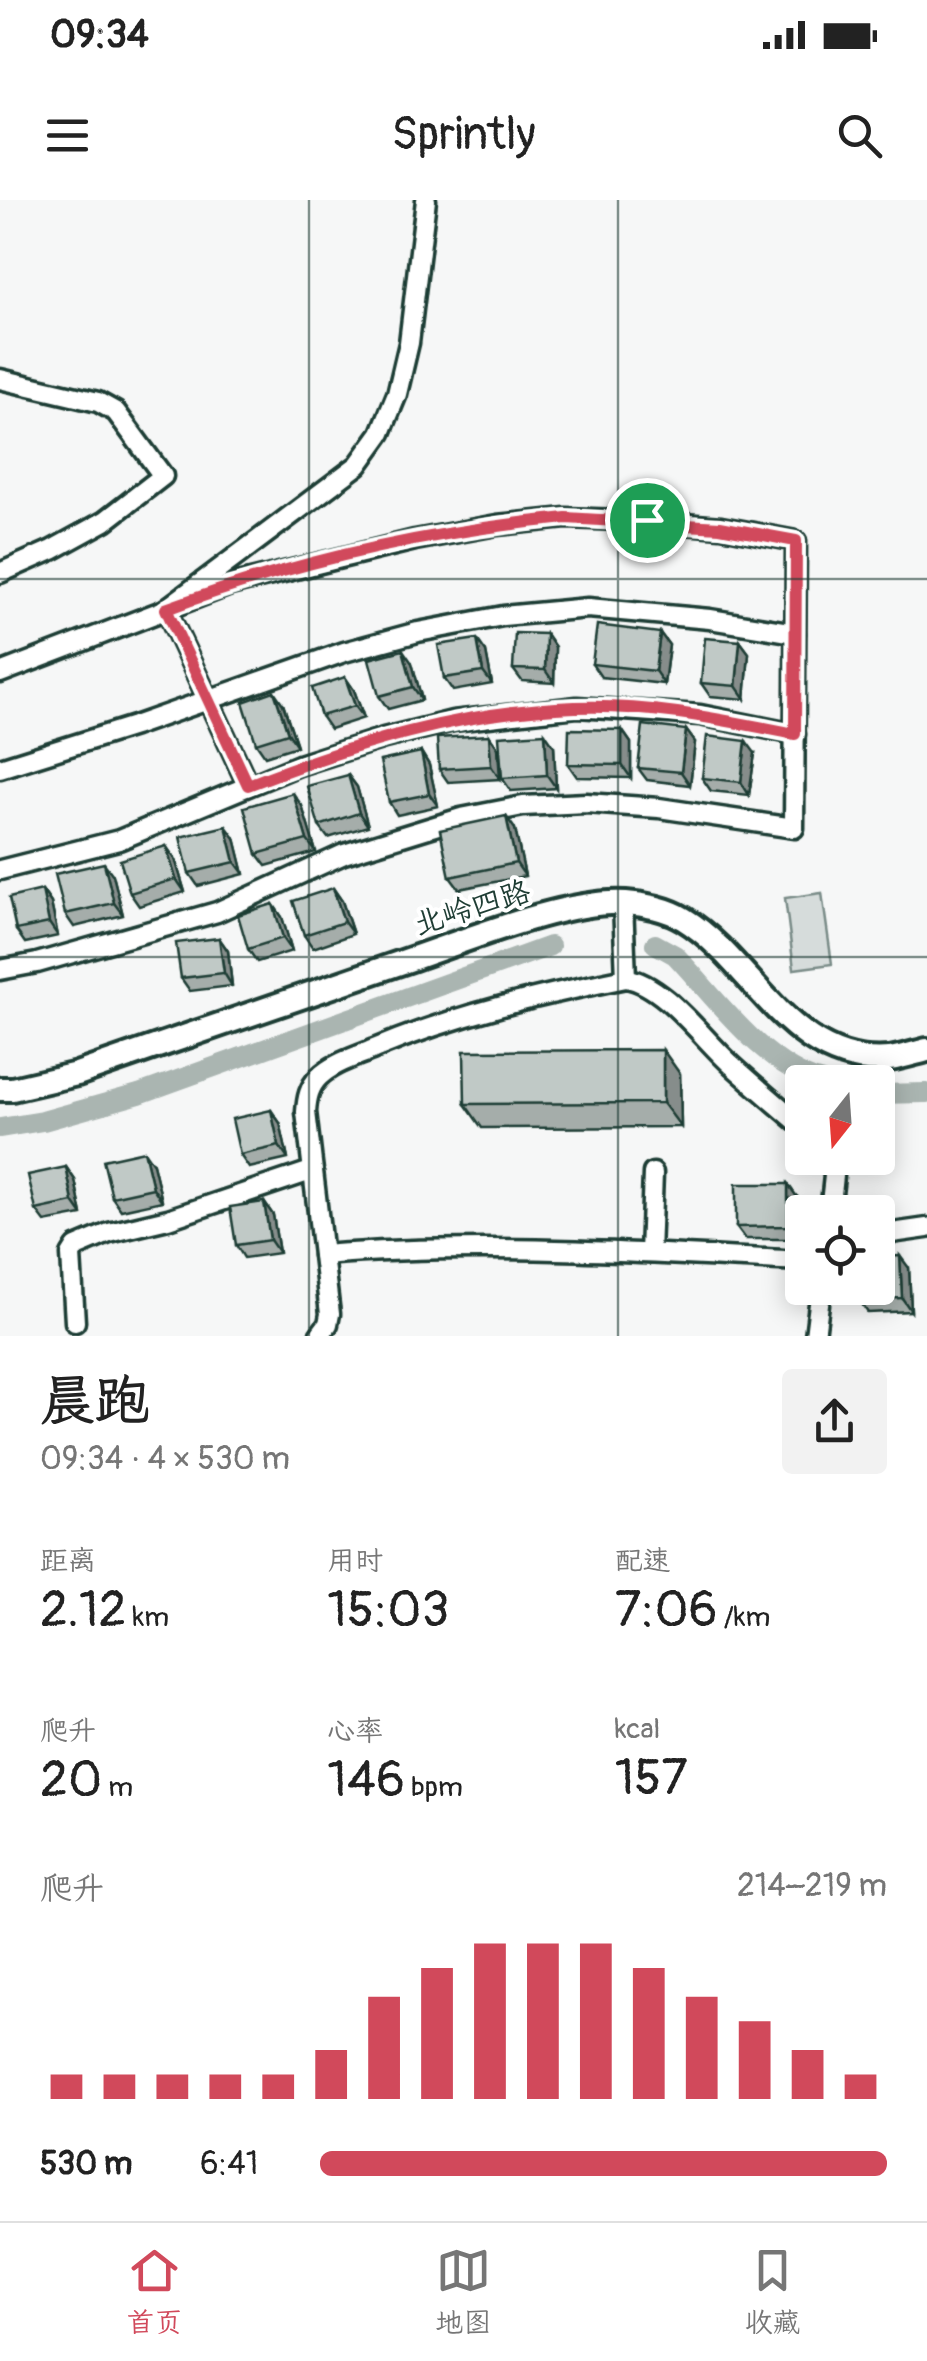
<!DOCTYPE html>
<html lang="zh">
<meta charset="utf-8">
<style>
:root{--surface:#fff;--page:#f2f2f2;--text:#222;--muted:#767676;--line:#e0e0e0;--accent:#d1495b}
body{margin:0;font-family:Pangolin,"LXGW WenKai TC",sans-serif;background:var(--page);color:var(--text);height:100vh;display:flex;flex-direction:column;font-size:38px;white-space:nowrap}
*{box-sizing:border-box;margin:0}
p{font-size:32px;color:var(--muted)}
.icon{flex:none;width:55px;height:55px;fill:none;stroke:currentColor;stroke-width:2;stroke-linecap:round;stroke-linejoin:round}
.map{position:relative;height:1136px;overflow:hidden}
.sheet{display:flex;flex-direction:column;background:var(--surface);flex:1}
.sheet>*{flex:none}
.needle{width:65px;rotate:197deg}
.controls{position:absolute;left:785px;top:865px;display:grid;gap:20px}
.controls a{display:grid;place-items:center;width:110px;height:110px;border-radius:10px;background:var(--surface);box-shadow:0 5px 25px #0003;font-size:50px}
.pin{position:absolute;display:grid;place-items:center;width:85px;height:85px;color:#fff;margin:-42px;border:5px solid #fff;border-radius:50%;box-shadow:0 2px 10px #0007}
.round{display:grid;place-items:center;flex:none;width:105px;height:105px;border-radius:10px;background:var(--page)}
.overview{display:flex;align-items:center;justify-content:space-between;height:170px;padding:0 40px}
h1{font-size:55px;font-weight:600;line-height:75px}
.figures{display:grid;grid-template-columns:repeat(3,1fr);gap:15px;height:170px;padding:10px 40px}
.figures div{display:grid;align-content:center}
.figures b{font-size:50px;font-weight:600}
.figures small{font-size:28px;font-weight:400}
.figures p{font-size:28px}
.chart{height:280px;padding:20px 40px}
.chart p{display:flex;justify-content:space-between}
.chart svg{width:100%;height:180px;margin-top:10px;stroke:var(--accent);stroke-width:6}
ul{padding:0 40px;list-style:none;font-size:32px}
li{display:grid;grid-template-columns:160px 120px 1fr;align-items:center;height:75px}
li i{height:25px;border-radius:12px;background:var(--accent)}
.status{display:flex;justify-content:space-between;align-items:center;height:70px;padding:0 50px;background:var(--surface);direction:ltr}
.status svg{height:28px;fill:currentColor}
header{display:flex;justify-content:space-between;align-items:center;height:130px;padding:0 40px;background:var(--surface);font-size:45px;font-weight:600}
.tab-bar{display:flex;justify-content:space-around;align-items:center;height:140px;border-top:2px solid var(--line);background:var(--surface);font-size:28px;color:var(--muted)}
.tab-bar a{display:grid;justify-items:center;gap:5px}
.tab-bar .selected{color:var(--accent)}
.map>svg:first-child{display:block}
</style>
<div class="status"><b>09:34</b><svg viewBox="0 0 49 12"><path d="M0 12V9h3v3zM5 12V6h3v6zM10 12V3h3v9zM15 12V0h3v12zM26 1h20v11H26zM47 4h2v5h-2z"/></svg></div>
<header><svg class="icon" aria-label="menu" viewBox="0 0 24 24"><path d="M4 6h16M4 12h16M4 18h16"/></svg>Sprintly<svg class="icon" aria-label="search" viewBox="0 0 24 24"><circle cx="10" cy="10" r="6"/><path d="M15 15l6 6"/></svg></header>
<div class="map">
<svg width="927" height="1136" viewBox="0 0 927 1136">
<rect width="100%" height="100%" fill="#f6f7f7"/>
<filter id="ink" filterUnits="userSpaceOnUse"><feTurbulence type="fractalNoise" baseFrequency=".01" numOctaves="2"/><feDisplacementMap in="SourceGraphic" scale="20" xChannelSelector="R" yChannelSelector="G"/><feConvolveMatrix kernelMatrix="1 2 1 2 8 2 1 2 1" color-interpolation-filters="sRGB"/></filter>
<g filter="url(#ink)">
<path fill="#d6dcdb" stroke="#7a8c88" stroke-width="2.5" d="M822 693 832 764 794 769 785 698Z"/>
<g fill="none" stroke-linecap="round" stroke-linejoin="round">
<g stroke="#aab5b1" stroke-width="20">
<path d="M655 744 675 755C716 798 763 866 822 882"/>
<path d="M878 894 927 893"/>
<path d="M0 928 43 921 139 894 550 746"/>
</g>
<defs>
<g id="minor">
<path d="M0 179 98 202 116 212 163 276 105 321 52 350 0 373"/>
<path d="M0 473 230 385 415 340 497 325 566 318 647 321 721 327 796 341 794 628 659 608 586 603 523 606 461 618 344 654 217 712 37 763 0 770"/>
<path d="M0 568 134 526 344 452 418 432 503 416 588 408 710 419 795 433"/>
<path d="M248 585 166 409 358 265 381 233 397 194 409 143 426 0"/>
<path d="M0 670 119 640 299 565 384 538 453 521 577 507 700 515 795 534"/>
<path d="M623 703 626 778"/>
<path d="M830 1012 834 976 830 958"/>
<path d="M878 1035 927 1028"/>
<path d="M650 1053 653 973"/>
<path d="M323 1055C482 1042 643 1053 802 1061"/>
<path d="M75 1122 71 1055 76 1047 109 1033 168 1019 311 971"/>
<path d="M319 1136 328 1124 330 1114 306 912C307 898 309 887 319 877 333 863 356 857 374 849 458 814 537 796 626 778 665 785 702 838 732 865 755 886 779 906 802 926"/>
<path d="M815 1136 821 1088"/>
</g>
<path id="tertiary" d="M0 889H12L77 874C189 835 301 797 414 758 470 739 567 699 626 703 644 704 668 709 684 719 754 762 791 868 890 859 902 857 915 853 927 850"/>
</defs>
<use href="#minor" stroke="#1f3d34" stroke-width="25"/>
<use href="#tertiary" stroke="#1f3d34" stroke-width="30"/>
<use href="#minor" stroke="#fff" stroke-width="18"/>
<use href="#tertiary" stroke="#fff" stroke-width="22"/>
</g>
<g fill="#a5adaa" stroke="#1f3d34" stroke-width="2.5">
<path d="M660 433 669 445 664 484 601 477 592 464Z"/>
<path d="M546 434 555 447 554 483 522 481 513 469Z"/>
<path d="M740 441 749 453 745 499 710 496 701 483Z"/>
<path d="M486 452 492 484 453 491 444 478Z"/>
<path d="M412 463 422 500 388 509 379 496Z"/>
<path d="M345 477 354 490 364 518 330 529 321 516Z"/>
<path d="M283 504 297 546 265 556 256 543Z"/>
<path d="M622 530 631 543V578L577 577 568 564Z"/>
<path d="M686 530 695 542 690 585 647 580 638 568Z"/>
<path d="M489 535 498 548 500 579 448 582 439 569Z"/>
<path d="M554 546 556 588 511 591 502 578Z"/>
<path d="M421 552 429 565 438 606 397 615 389 602Z"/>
<path d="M755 553 749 595 711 591 702 578Z"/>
<path d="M348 575 357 587 368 626 328 638 319 626Z"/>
<path d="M302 606 316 652 266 666 257 654Z"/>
<path d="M515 629 525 676 459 689 450 677Z"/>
<path d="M235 638 244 674 198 686 189 673Z"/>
<path d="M166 646 175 659 185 692 139 706 130 693Z"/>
<path d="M113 675 123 715 74 727 65 714Z"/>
<path d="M333 688 342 701 353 734 313 748 304 735Z"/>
<path d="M42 690 51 703 58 736 25 743 16 730Z"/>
<path d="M273 704 282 717 292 751 257 762 248 749Z"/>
<path d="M219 738 228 751 232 786 190 791 181 778Z"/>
<path d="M680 874 681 927 482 928 465 904Z"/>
<path d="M271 910 280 923 288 959 249 968 240 955Z"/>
<path d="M153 964 162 1001 121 1010 112 997Z"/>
<path d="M66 967 75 980 82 1015 45 1022 36 1010Z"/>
<path d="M797 997V1039H745L736 1027Z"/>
<path d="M264 1002 273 1015 279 1053 244 1058 236 1045Z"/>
<path d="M909 1068 911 1111 868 1113 859 1100Z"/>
</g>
<g fill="#868d8b" stroke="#1f3d34" stroke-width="2.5">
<path d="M660 433 669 445 664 484 655 471Z"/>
<path d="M546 434 555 447 554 483 545 470Z"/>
<path d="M477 439 486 452 492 484 483 472Z"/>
<path d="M740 441 749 453 745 499 736 486Z"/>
<path d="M403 450 412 463 422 500 413 487Z"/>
<path d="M345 477 354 490 364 518 355 506Z"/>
<path d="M274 491 283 504 297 546 288 533Z"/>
<path d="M622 530 631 543V578L622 565Z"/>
<path d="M686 530 695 542 690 585 681 572Z"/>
<path d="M545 533 554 546 556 588 547 575Z"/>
<path d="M489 535 498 548 500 579 491 566Z"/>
<path d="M746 541 755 553 749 595 741 582Z"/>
<path d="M421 552 429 565 438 606 429 594Z"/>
<path d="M348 575 357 587 368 626 359 613Z"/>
<path d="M293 593 302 606 316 652 307 640Z"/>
<path d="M506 616 515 629 525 676 516 663Z"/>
<path d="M226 626 235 638 244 674 235 662Z"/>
<path d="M166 646 175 659 185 692 176 679Z"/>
<path d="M104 663 113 675 123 715 114 703Z"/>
<path d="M333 688 342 701 353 734 344 722Z"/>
<path d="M42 690 51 703 58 736 49 723Z"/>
<path d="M273 704 282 717 292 751 283 738Z"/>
<path d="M219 738 228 751 232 786 224 773Z"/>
<path d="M663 850 680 874 681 927 663 903Z"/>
<path d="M271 910 280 923 288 959 279 946Z"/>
<path d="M144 951 153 964 162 1001 153 988Z"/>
<path d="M66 967 75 980 82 1015 73 1002Z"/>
<path d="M788 984 797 997V1039L788 1026Z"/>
<path d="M264 1002 273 1015 279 1053 270 1040Z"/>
<path d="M900 1056 909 1068 911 1111 902 1098Z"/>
</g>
<g fill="#c0c9c6" stroke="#1f3d34" stroke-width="2.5">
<path d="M597 425 660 433 655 471 592 464Z"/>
<path d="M515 433 546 434 545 470 513 469Z"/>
<path d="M705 438 740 441 736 486 701 483Z"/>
<path d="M477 439 483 472 444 478 438 445Z"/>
<path d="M403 450 413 487 379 496 369 459Z"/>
<path d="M345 477 355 506 321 516 312 488Z"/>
<path d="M274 491 288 533 256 543 243 502Z"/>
<path d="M643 525 686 530 681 572 638 568Z"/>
<path d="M569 529 622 530V565L568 564Z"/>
<path d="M545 533 547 575 502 578 499 536Z"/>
<path d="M489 535 491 566 439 569 437 538Z"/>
<path d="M707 536 746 541 741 582 702 578Z"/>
<path d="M421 552 429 594 389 602 380 561Z"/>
<path d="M348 575 359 613 319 626 307 586Z"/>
<path d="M293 593 307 640 257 654 244 607Z"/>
<path d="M506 616 516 663 450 677 440 630Z"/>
<path d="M226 626 235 662 189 673 180 637Z"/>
<path d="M166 646 176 679 130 693 120 660Z"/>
<path d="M104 663 114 703 65 714 55 674Z"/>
<path d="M333 688 344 722 304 735 293 701Z"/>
<path d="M42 690 49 723 16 730 9 698Z"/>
<path d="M273 704 283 738 248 749 238 715Z"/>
<path d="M219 738 224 773 181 778 176 743Z"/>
<path d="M663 850V903L465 904 464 851Z"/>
<path d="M271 910 279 946 240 955 232 919Z"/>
<path d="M144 951 153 988 112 997 103 960Z"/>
<path d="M66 967 73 1002 36 1010 28 975Z"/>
<path d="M736 984H788V1026L736 1027Z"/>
<path d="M264 1002 270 1040 236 1045 230 1007Z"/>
<path d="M900 1056 902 1098 859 1100 858 1088H878V1057Z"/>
</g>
</g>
<g fill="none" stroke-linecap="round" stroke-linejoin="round" filter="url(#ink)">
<defs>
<path id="route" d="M566 318 720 327 796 341 795 534C723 520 649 504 575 507 461 511 354 544 248 585L166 409C293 362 431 331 566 318Z"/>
</defs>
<use href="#route" stroke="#fff" stroke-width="20"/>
<use href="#route" stroke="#d1495b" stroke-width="12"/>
</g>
<path fill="none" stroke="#1f3d34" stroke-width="2.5" stroke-opacity="0.55" d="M309 0V1136M618 0V1136M0 379H927M0 757H927"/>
<g text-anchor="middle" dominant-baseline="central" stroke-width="8" stroke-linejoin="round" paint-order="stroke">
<g font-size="30" fill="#1f3d34" stroke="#fff">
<text transform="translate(472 708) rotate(-17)">北岭四路</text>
</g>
</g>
</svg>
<div class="controls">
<a><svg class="needle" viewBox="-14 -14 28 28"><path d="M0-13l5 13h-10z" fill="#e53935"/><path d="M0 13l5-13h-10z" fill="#767676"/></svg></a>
<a><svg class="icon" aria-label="locate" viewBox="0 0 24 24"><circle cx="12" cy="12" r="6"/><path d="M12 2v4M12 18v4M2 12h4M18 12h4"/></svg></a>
</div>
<div class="pin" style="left:647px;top:320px;background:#1e9e55"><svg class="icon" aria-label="arrive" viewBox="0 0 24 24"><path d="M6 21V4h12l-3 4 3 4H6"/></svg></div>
</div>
<section class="sheet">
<div class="overview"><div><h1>晨跑</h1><p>09:34 · 4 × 530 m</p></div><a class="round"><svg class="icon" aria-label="share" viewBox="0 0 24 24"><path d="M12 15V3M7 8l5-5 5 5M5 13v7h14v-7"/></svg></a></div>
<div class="figures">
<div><p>距离</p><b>2.12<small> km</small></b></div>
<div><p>用时</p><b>15:03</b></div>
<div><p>配速</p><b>7:06<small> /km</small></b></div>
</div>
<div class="figures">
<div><p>爬升</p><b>20<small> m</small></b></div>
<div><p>心率</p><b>146<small> bpm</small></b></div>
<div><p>kcal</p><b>157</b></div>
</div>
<div class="chart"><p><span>爬升</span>214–219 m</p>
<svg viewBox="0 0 160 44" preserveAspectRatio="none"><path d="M5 44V38M15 44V38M25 44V38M35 44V38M45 44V38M55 44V32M65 44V19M75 44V12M85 44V6M95 44V6M105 44V6M115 44V12M125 44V19M135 44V25M145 44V32M155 44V38"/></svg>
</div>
<ul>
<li><b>530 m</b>6:41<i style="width:100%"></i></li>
</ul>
</section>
<nav class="tab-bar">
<a class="selected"><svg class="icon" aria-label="home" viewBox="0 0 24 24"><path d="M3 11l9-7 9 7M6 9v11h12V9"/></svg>首页</a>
<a><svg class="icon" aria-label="map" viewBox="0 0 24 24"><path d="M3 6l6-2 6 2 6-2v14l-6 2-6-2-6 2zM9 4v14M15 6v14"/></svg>地图</a>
<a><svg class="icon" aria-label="saved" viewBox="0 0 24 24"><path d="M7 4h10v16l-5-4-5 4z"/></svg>收藏</a>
</nav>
